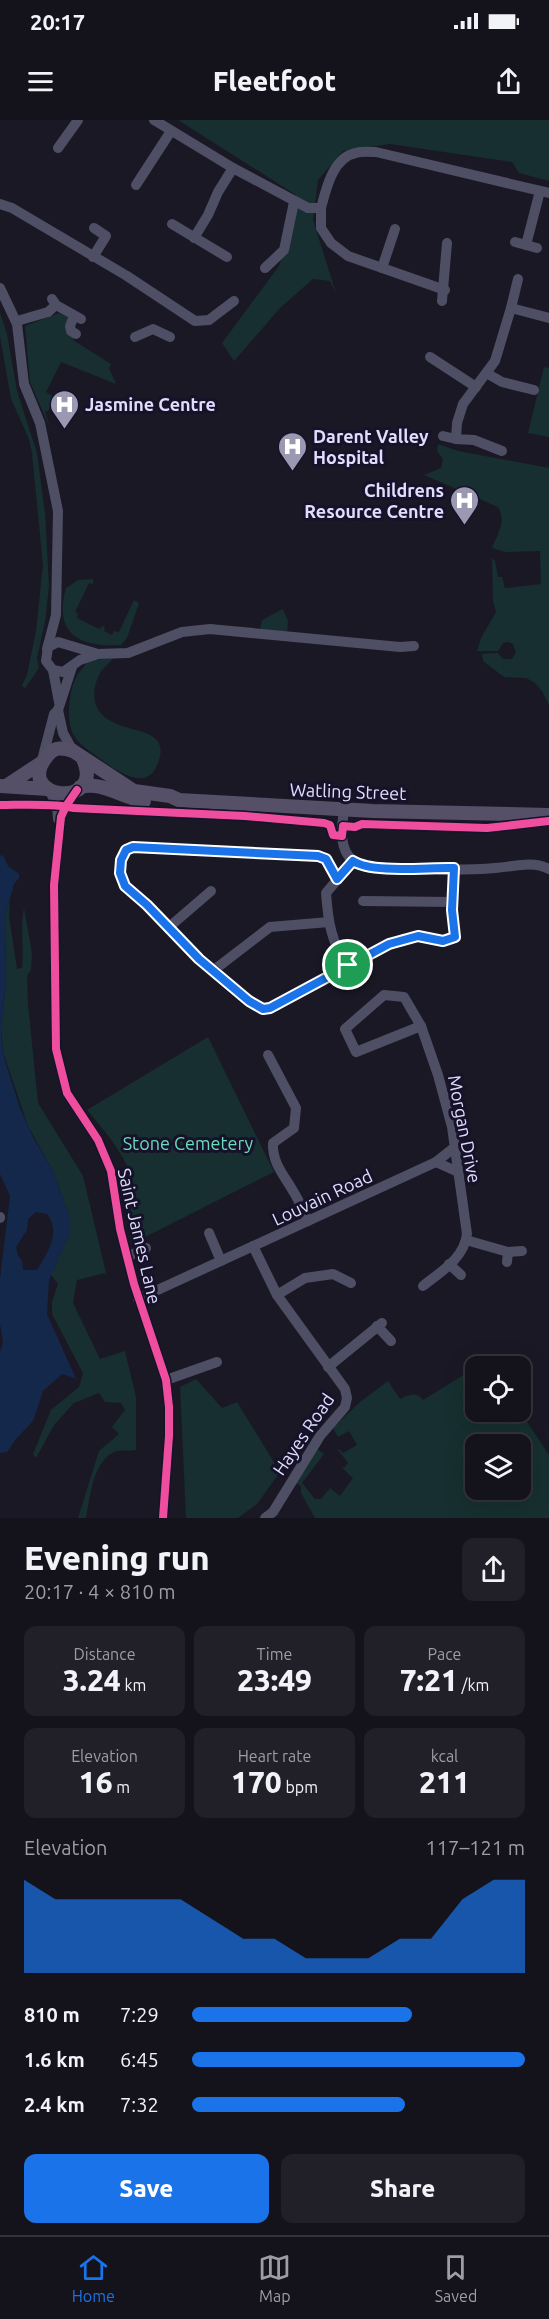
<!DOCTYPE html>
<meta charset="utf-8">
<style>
:root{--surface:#14121b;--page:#212028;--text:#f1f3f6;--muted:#9d9ea3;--line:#33323a;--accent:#1a73e8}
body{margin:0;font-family:Ubuntu,sans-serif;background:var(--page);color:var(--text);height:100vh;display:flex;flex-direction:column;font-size:22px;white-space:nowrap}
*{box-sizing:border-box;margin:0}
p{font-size:20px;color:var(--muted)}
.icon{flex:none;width:33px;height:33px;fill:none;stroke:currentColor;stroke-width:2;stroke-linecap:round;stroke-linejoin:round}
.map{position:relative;height:1398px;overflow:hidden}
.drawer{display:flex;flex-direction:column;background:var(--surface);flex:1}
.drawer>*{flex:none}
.buttons{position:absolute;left:465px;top:1236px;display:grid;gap:12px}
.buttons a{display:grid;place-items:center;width:66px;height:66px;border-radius:12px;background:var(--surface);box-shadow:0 6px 24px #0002,0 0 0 2px var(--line);font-size:30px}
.pin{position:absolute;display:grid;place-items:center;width:51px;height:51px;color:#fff;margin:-26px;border:3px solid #fff;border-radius:50%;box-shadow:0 2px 6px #0007}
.round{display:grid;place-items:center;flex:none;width:63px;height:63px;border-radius:12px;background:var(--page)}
.summary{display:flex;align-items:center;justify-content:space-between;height:102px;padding:0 24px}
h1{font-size:33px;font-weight:800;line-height:45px}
.stats{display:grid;grid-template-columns:repeat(3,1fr);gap:9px;height:102px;padding:6px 24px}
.stats div{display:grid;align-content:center;border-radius:12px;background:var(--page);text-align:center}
.stats b{font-size:30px;font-weight:800}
.stats small{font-size:16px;font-weight:400}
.stats p{font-size:16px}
.chart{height:168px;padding:12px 24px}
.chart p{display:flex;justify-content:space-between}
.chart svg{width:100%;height:108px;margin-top:6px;fill:var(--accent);opacity:.7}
.action{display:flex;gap:12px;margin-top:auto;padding:12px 24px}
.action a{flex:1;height:69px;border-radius:12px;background:var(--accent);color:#fff;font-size:24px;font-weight:800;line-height:69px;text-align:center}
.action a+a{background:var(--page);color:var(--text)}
ul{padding:0 24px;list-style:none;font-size:20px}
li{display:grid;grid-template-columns:96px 72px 1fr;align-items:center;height:45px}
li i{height:15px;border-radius:8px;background:var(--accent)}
.status{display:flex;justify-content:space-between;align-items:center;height:42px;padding:0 30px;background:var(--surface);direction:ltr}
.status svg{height:16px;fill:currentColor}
header{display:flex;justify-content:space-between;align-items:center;height:78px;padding:0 24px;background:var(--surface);font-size:27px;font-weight:800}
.menu{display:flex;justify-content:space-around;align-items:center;height:84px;border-top:2px solid var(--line);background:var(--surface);font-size:16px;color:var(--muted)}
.menu a{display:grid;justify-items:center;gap:3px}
.menu .active{color:var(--accent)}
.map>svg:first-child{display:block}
</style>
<div class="status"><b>20:17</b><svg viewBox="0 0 49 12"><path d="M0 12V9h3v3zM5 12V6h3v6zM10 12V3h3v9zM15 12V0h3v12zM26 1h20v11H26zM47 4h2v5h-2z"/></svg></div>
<header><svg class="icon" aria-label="menu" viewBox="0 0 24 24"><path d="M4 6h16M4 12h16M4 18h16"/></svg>Fleetfoot<svg class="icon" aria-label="share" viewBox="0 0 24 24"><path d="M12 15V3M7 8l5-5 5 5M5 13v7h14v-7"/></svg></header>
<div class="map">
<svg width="549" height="1398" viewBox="0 0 549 1398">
<rect width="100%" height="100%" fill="#1a1824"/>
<g fill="#172f30" fill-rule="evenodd">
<path d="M178 0H549V61L519 53 512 42 390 24 343 31 318 60 313 100 336 173 330 161 313 159 280 188 234 241 222 223 279 146 295 93 296 75Z"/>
<path d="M0 193 7 214 17 271 37 333 45 393 49 466 45 502 37 538 39 548 25 568 22 566 27 555 36 511 43 445 32 333 29 319 11 279 0 216Z"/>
<path d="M59 193 69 198 74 216 73 220 111 244 109 248 116 264 61 242 46 272 54 277 48 291H45L50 308 30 262 25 206Z"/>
<path d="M544 247 549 248V317L528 313Z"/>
<path d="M438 324 458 331 549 348V585L542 571 534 562 526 558 504 557 483 541 482 534 498 533 503 539H512L516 532 513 524 508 522 503 523 498 531H477L481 518 496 492 493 481 492 438 495 441 498 457H502L505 468 541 464 540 431 505 432 492 428C497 415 507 401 498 387L424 355 441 348 443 339 437 331Z"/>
<path d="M93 459V464L89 463 75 492 78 494 77 498 99 509 103 506 105 507 104 511 112 515 114 511 119 512 134 480 139 483 127 518 121 525C79 528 53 513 66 468L78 460Z"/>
<path d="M283 489 288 501 287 515 260 509 262 500Z"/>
<path d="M113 538C109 544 102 548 99 555 95 563 93 573 95 582 106 621 175 598 158 643 147 674 116 650 99 638 89 630 75 623 71 609 67 594 69 569 77 556 80 550 85 547 87 541Z"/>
<path d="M10 779 9 796 17 849 22 848C24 828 20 808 24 788L32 833 31 850 27 856 28 884 38 983 83 1056 107 1157 105 1153 77 1160 73 1183 100 1239 125 1231 136 1277V1330C130 1331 123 1330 117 1331 93 1338 90 1377 86 1398H78L99 1331 119 1314 112 1307 125 1290 121 1283 105 1282 99 1273 74 1283 54 1305 36 1338 33 1334 51 1290 79 1267 83 1253 52 1194V1182L58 1164 51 1155 69 1115V1095L53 1051 28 1006 4 935 1 911 6 861 5 796Z"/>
<path d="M208 917 274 1052 131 1124 125 1069 131 1054C121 1030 104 1010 87 990Z"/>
<path d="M475 1248 476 1292 520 1291 549 1335V1398H315L301 1373V1366L294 1362 317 1329 324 1334 302 1363 315 1379H321L330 1368 340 1376 353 1358 339 1345 344 1348 348 1343 338 1330 339 1329 343 1333 357 1325 349 1311 338 1317 333 1308 360 1282 388 1261 400 1279C408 1275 417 1271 423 1280ZM476 1324H520V1370H476Z"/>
<path d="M196 1259 222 1288 237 1282 280 1352 257 1384 238 1398H186L180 1267Z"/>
</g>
<path fill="#13284a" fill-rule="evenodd" d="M3 735 8 746 19 754V758L14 764 5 796 6 860 1 915 5 941 20 988 33 1017 53 1051 69 1095V1115L49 1160 47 1194 76 1259 62 1254 43 1271 33 1301 16 1319 7 1332 0 1333V1232L3 1222 0 1204V1159L10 1076 0 1054V736ZM36 1092 47 1094C62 1113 47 1133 37 1150H23L22 1141 18 1136 16 1127 27 1110 28 1099Z"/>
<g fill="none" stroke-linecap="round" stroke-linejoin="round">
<g stroke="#4e4e64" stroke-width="10">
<path d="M154 0 233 48 308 88H321C326 69 333 37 356 33 362 31 370 32 376 32L549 73"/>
<path d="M58 28 78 0"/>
<path d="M136 65 171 11"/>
<path d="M0 84 12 88 127 156 195 201 209 200 234 181"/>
<path d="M321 88V108L331 123 348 136 445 170"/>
<path d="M172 104 227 137"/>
<path d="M194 118 208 95 218 72 233 48"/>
<path d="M515 122 537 128"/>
<path d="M526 125 540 71"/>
<path d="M93 137 106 116 94 108"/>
<path d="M265 148 284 130 294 82"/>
<path d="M382 148 395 109"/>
<path d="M0 168 17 204 24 264 40 303 58 391 56 495 47 529"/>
<path d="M442 181 447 123"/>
<path d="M56 185 81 199"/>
<path d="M511 188 518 159"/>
<path d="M74 196 70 206 71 211 76 214"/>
<path d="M17 201 48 192 56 185 52 179"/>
<path d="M135 217 153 209 170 217"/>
<path d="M430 237 476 267"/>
<path d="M488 254 502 262 534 270"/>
<path d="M443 316 456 319"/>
<path d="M502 331 474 320 456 319 457 303 463 284 495 241 511 188 549 198"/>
<path d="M98 534 58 522 48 527 46 541 53 550 63 552 80 540 98 534 128 533 182 512 210 509 400 527 414 526"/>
<path d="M53 550 59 582"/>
<path d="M58 590 63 613 73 631"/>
<path d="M42 640 54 594 58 590 72 547"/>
<path d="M49 669 57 686 58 699"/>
<path d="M77 670 66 686 61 697 54 765 56 929 67 973 98 1020 111 1051 120 1109 134 1164 166 1260 169 1287V1316L163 1398"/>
<path d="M344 689C342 707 338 728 353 741 365 752 474 750 495 748 514 747 531 740 549 749"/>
<path d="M337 759 326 739 318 736 130 728 124 734 120 749 121 759 125 766 152 791 189 830 217 853 225 863 252 884 266 889 389 824 418 816 443 821 453 819 455 816 451 790 454 748"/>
<path d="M363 781 452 782"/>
<path d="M168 808 211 771"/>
<path d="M348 845C331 824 328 800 326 773L353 741"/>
<path d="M214 850 270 807 329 802"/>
<path d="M384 875 404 877 421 906 356 932 345 909Z"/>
<path d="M421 906 438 955 452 1007 467 1114C464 1139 440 1152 423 1166"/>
<path d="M268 935 296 988 294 1008 273 1023C272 1043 284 1055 293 1071 299 1080 303 1091 308 1101"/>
<path d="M455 1027 436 1042 458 1052"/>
<path d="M0 1097V1098"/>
<path d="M209 1113 221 1141"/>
<path d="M466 1120 508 1132 507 1142"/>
<path d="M253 1126 277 1175 345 1269 347 1278 345 1287 320 1316 273 1392 265 1398"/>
<path d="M508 1132 522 1131"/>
<path d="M127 1137 146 1128"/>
<path d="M449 1144 461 1155"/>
<path d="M277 1175 305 1158 333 1154 351 1163"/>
<path d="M138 1179 436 1042"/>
<path d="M377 1206 391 1221"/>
<path d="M328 1247 382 1203"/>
<path d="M166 1260 217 1242"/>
</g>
<g stroke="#564f68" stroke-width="14">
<path d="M82 637C109 691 10 680 48 635 55 626 64 628 73 631L134 671 170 676 179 680 373 691 549 695"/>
<path d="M0 666 48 669"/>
<path d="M6 666 41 643"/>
<path d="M80 667C103 661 122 678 144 681"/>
</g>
<defs>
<g id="cycleway">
<path d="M77 670 66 686 61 697 54 765 56 929 67 973 98 1020 111 1051 120 1109 134 1164 166 1260 169 1287V1316L163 1398"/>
<path d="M0 685C20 685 56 683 73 688L245 696 324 703 330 705 333 715 342 716 343 706 355 707 362 704 487 708 549 701"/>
<path d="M337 759 326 739 318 736 130 728 124 734 120 749 121 759 125 766 152 791 189 830 217 853 225 863 252 884 266 889 389 824 418 816 443 821 453 819 455 816 451 790 454 748"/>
</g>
</defs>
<use href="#cycleway" stroke="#16122a" stroke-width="11"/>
<use href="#cycleway" stroke="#ef4d9e" stroke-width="8"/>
</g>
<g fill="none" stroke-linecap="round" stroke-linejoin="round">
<defs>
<path id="route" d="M133 727 318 736 326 739 337 759 353 741C373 754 429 747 454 748L452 790 455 817 443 821 418 816 389 824 270 888 263 889 249 881 199 839 147 785 125 766 120 753 121 740 126 730Z"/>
</defs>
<use href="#route" stroke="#fff" stroke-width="12"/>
<use href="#route" stroke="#1a73e8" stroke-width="8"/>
</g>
<defs>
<symbol id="hospital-pin" viewBox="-11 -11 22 30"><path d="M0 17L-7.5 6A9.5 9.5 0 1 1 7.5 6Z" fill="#9b98b1" stroke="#16122a"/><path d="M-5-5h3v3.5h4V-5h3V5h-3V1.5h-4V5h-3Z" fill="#fff"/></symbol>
</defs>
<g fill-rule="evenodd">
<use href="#hospital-pin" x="48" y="268" width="33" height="45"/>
<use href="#hospital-pin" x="276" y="310" width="33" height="45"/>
<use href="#hospital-pin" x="448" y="364" width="33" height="45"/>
</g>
<g text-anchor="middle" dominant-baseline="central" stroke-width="6" stroke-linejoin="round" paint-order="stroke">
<g font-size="18" font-weight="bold" fill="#e0ddfd" stroke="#16122a" text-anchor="start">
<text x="85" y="284">Jasmine Centre</text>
<text x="313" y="316">Darent Valley<tspan x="313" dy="21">Hospital</tspan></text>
<text x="444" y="370" text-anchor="end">Childrens<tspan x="444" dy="21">Resource Centre</tspan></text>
</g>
<g font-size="18" fill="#e0ddfd" stroke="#16122a">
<text transform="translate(348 671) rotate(2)">Watling Street</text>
<text transform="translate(465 1009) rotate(79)">Morgan Drive</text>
<text transform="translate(322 1077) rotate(-25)">Louvain Road</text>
<text transform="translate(140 1116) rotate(77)">Saint James Lane</text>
<text transform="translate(303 1314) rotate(-56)">Hayes Road</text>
</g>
<g font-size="18" fill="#6cdabd" stroke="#16122a">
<text x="188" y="1023">Stone Cemetery</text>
</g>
</g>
</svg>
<div class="buttons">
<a><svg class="icon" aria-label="locate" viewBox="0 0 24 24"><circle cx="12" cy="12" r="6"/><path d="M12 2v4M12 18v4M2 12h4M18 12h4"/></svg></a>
<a><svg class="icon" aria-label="layers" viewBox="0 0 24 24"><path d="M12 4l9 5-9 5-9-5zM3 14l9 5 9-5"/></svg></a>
</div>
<div class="pin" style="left:348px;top:845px;background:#1e9e55"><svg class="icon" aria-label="arrive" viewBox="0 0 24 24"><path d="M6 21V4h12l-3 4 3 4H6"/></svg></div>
</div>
<section class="drawer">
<div class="summary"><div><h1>Evening run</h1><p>20:17 · 4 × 810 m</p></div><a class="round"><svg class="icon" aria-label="share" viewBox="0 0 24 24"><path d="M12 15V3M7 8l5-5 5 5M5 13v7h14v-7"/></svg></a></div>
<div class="stats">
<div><p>Distance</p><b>3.24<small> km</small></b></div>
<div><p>Time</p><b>23:49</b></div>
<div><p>Pace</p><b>7:21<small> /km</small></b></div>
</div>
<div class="stats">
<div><p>Elevation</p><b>16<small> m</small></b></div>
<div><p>Heart rate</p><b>170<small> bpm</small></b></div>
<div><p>kcal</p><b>211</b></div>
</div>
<div class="chart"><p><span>Elevation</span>117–121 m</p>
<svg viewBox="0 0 160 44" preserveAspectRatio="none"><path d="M0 44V6L10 14L20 14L30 14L40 14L50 14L60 22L70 30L80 30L90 38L100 38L110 38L120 30L130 30L140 14L150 6L160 6V44z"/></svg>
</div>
<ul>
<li><b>810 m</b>7:29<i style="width:66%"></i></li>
<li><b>1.6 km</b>6:45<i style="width:100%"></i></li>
<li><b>2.4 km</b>7:32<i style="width:64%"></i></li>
</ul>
<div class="action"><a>Save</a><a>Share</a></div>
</section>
<nav class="menu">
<a class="active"><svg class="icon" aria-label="home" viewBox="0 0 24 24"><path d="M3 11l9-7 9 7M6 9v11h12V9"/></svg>Home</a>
<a><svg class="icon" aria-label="map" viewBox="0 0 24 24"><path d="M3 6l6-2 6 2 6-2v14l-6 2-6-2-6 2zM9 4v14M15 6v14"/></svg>Map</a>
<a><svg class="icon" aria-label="saved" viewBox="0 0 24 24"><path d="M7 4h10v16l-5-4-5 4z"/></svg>Saved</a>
</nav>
